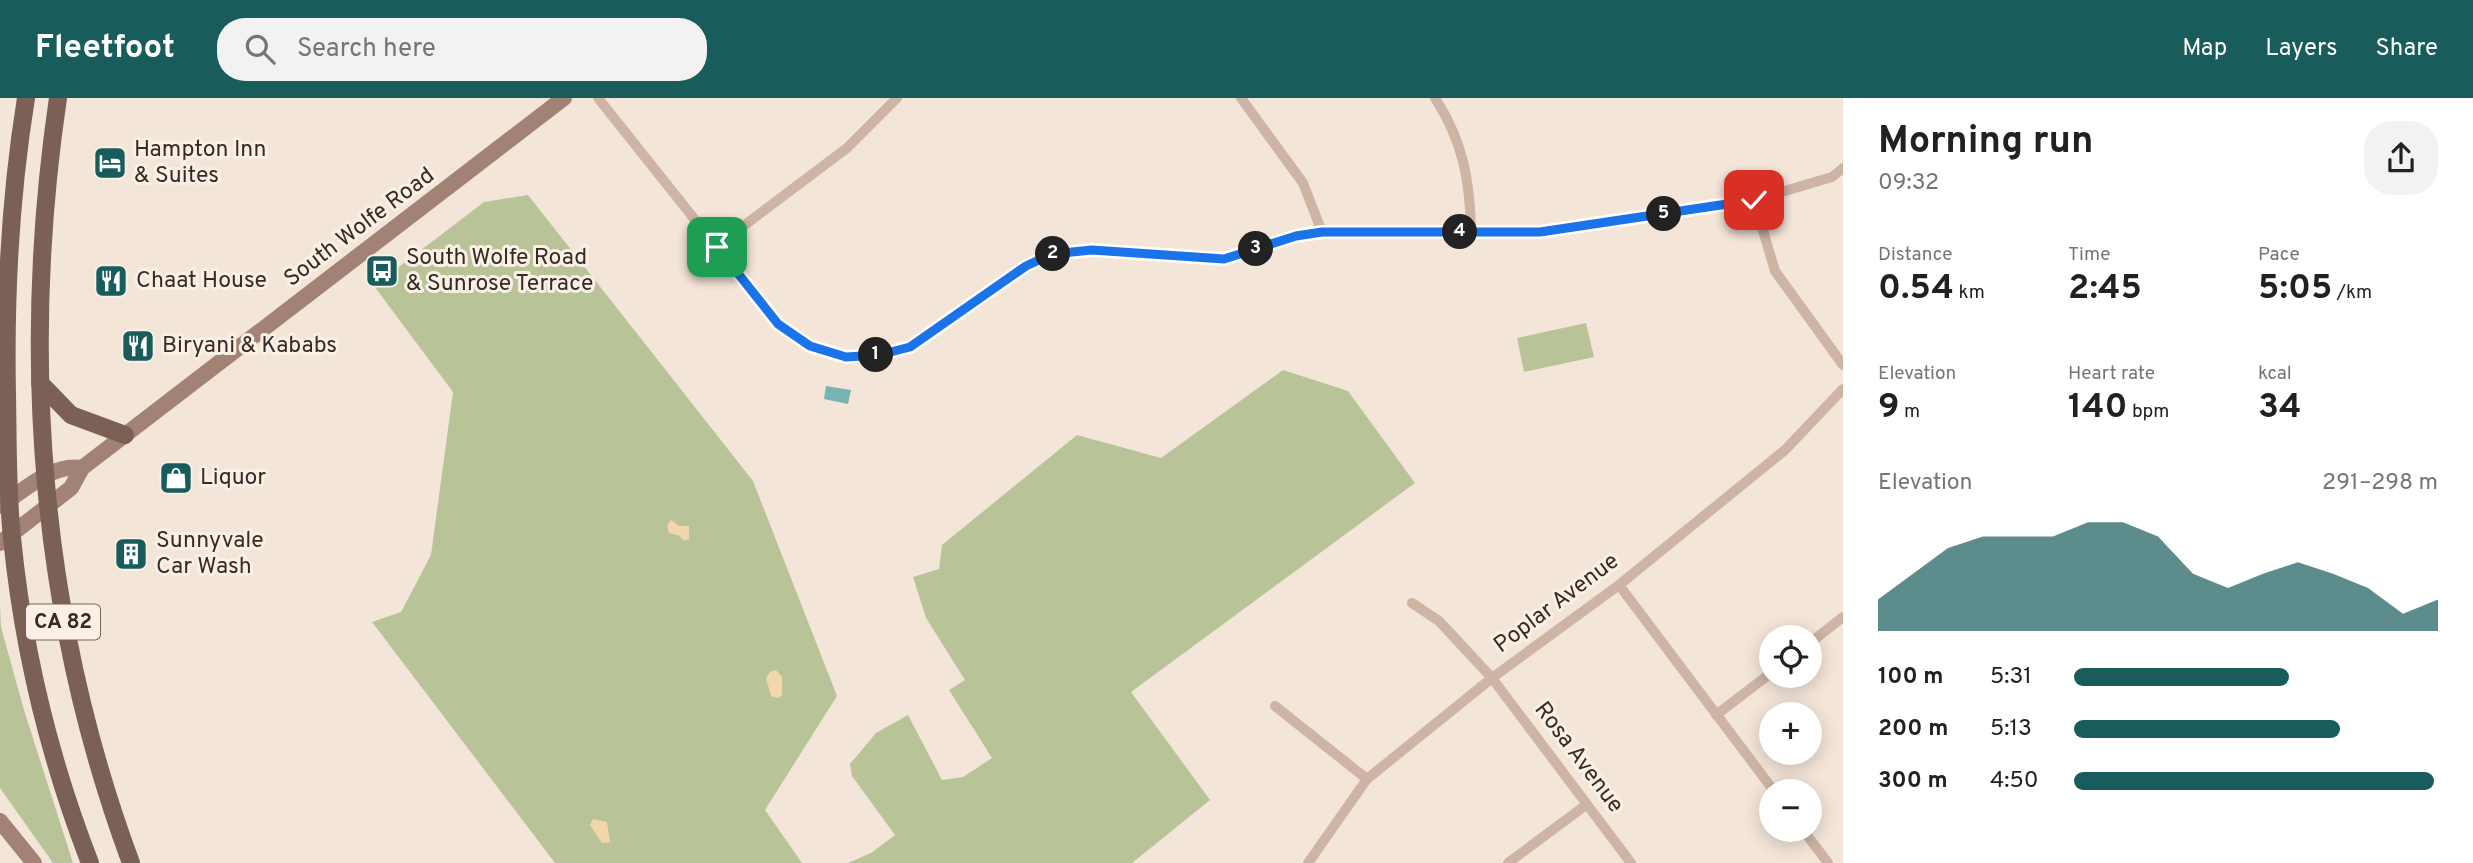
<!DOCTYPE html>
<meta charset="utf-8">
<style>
:root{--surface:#fff;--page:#f2f2f2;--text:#202124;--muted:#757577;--accent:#185d5c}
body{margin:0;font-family:Overpass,sans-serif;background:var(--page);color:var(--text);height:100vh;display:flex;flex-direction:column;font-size:26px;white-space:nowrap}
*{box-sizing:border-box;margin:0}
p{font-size:23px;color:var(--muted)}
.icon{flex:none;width:38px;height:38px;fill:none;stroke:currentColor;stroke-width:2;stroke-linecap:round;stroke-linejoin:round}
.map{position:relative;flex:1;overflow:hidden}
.details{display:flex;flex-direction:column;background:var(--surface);width:630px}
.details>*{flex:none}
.buttons{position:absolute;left:1759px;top:527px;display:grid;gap:14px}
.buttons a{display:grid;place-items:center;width:63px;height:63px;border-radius:50%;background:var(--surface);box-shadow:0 4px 18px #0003;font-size:35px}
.pin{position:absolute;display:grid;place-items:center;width:60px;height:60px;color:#fff;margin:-30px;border-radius:14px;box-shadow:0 4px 10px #0006}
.km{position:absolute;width:35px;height:35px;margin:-18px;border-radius:50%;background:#222;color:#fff;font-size:19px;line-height:35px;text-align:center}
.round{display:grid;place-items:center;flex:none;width:74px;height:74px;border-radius:28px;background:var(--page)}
.overview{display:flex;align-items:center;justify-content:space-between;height:119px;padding:0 35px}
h1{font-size:38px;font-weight:700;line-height:52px}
.figures{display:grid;grid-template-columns:repeat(3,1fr);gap:10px;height:119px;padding:7px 35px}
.figures div{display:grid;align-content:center}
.figures b{font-size:35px;font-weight:700}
.figures small{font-size:19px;font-weight:400}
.figures p{font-size:19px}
.chart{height:196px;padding:14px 35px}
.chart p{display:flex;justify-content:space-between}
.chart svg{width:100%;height:126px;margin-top:7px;fill:var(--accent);opacity:.7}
ul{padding:0 35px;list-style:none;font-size:23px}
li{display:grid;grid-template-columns:112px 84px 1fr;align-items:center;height:52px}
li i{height:18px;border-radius:9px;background:var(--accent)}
header{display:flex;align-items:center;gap:42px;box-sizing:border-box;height:98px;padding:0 35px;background:var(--accent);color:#fff}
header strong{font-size:33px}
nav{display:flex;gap:38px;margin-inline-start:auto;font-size:24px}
.search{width:490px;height:63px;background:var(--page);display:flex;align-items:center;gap:18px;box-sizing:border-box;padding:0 24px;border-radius:28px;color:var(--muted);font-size:26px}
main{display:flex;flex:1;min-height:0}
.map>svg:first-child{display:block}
</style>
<header>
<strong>Fleetfoot</strong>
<div class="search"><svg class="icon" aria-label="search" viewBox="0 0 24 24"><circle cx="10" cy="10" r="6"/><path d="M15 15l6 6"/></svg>Search here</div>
<nav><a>Map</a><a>Layers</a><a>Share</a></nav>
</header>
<main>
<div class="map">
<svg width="1843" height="765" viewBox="0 0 1843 765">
<rect width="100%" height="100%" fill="#f4e5d9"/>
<g fill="#b8c498">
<path d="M528 97 753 383 837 598 765 712 802 765H555L372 524 401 514 431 457 453 294 374 188 484 104Z"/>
<path d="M1586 225 1594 259 1524 274 1517 240Z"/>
<path d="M1283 272 1348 293 1415 385 1131 594 1210 702 1132 765H848L871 755 895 737 852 678 850 666 876 635 908 617 942 682 963 679 992 660 949 592 965 582 926 520 913 479 939 471 942 447 1077 337 1161 360Z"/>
<path d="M0 507 1 529 24 612 73 765H53L0 690Z"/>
</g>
<g fill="#f2d6ac">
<path d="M671 422 679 428H689V441L684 443 678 437 669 435 667 428Z"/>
<path d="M776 572 782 579V597L778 600 771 598 766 580 770 574Z"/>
<path d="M593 721 607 724 610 744 602 745 590 727Z"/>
</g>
<path fill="#76b3b2" d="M826 288 851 292 848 306 824 301Z"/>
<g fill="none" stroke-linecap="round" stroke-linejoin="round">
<g stroke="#cdb4a4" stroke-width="10">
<path d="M598 0 778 226 810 248 827 255 847 259 879 257 910 249 1026 168 1066 152 1224 161 1279 143 1322 134H1540L1754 102 1832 79 1843 70"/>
<path d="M1241 0 1303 85 1322 134"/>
<path d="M1435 0C1463 43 1470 83 1471 134"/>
<path d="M1754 102 1775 173 1843 267"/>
<path d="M717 148 847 50 897 0"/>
<path d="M1619 487 1774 693"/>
<path d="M1412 505 1439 523 1492 580 1631 765"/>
<path d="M1810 545 1843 519"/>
<path d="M1275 608 1367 681"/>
<path d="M1716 617 1771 575"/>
<path d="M1803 732 1828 765"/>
<path d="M1308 765 1367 681 1492 580 1619 487 1785 352 1843 291"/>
<path d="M1508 765 1586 707"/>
</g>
<g stroke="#a18275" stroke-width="16">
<path d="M0 408C24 393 51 365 82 370"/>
<path d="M0 445 71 390 82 370 564 0"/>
<path d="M0 723 34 765"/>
</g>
<g stroke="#7b6056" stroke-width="18">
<path d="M26 0C10 99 5 197 7 297 8 344 7 393 12 440 23 551 50 662 90 765"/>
<path d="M58 0C20 258 40 520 131 765"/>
<path d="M40 285 71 317 125 337"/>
</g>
</g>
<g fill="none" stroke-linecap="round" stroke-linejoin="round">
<defs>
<path id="route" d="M717 149 778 226 810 248 846 259 879 257 910 249 1026 168 1052 156 1092 152 1224 161 1296 138 1322 134H1540L1754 102"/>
</defs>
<use href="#route" stroke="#fff" stroke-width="14"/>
<use href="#route" stroke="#1a73e8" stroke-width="9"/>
</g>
<defs>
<symbol id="hotel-square" viewBox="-11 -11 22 22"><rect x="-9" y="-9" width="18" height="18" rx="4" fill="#185d5c" stroke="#fbf0e6"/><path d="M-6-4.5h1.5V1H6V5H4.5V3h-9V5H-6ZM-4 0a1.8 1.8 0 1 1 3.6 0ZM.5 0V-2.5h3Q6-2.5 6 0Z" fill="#fff"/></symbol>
<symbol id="bus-square" viewBox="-11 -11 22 22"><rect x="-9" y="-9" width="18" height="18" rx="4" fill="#185d5c" stroke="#fbf0e6"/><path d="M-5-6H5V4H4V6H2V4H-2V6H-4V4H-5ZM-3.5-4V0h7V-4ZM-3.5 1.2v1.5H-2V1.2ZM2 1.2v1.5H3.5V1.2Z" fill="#fff"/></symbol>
<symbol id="restaurant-square" viewBox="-11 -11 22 22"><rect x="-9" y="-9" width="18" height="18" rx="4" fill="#185d5c" stroke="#fbf0e6"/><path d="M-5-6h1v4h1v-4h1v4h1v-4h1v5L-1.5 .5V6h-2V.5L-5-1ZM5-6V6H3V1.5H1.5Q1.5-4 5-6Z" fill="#fff"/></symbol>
<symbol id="shop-square" viewBox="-11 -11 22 22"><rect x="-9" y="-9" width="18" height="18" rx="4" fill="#185d5c" stroke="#fbf0e6"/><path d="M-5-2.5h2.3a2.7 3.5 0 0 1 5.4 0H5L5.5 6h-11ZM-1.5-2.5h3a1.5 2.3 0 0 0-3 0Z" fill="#fff"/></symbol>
<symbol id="building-square" viewBox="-11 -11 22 22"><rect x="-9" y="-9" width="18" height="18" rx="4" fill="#185d5c" stroke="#fbf0e6"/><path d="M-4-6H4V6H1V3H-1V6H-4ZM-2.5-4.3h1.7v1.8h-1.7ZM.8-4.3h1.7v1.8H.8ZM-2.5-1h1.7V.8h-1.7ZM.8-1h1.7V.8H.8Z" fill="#fff"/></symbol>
</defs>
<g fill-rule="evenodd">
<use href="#hotel-square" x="91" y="46" width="38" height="38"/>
<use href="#bus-square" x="363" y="154" width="38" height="38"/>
<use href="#restaurant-square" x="92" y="164" width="38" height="38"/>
<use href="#restaurant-square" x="119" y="229" width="38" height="38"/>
<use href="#shop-square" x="157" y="361" width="38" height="38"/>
<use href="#building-square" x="112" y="437" width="38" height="38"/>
</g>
<g text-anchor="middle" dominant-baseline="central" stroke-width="6" stroke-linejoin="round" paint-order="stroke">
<rect fill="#fbf0e6" stroke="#726660" stroke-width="2" x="26" y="506.5" width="74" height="35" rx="5"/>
<g font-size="21" font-weight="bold" fill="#372b26">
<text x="63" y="524">CA 82</text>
</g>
<g font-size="23" fill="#372b26" stroke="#fbf0e6" text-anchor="start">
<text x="134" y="52">Hampton Inn<tspan x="134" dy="26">&amp; Suites</tspan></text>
<text x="406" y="160">South Wolfe Road<tspan x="406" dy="26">&amp; Sunrose Terrace</tspan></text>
<text x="136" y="183">Chaat House</text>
<text x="162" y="248">Biryani &amp; Kababs</text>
<text x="200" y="380">Liquor</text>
<text x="156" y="443">Sunnyvale<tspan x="156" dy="26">Car Wash</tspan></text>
</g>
<g font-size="23" fill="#372b26" stroke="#fbf0e6">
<text transform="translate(360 130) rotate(-37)">South Wolfe Road</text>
<text transform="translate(1557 506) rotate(-37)">Poplar Avenue</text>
<text transform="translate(1578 660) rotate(53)">Rosa Avenue</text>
</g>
</g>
</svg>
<div class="buttons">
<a><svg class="icon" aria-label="locate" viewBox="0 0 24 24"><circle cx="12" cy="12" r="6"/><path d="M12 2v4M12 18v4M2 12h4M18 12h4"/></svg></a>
<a>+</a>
<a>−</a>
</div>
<div class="pin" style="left:717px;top:149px;background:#1e9e55"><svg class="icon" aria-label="arrive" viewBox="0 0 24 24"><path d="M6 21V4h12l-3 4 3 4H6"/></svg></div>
<div class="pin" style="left:1754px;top:102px;background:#d93025"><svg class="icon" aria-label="check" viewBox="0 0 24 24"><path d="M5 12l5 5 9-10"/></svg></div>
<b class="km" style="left:876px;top:257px">1</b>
<b class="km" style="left:1053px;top:156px">2</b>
<b class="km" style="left:1256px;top:151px">3</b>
<b class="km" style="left:1460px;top:134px">4</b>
<b class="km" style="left:1664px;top:116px">5</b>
</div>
<section class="details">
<div class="overview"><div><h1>Morning run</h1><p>09:32</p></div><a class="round"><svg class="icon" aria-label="share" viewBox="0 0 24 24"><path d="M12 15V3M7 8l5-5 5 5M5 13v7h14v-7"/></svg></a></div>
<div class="figures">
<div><p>Distance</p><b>0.54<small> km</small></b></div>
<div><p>Time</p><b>2:45</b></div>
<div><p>Pace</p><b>5:05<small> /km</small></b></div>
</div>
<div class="figures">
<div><p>Elevation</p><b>9<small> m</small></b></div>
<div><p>Heart rate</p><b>140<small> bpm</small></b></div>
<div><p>kcal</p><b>34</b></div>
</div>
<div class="chart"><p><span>Elevation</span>291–298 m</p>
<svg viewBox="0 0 160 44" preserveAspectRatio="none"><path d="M0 44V33L10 24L20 15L30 11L40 11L50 11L60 6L70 6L80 11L90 24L100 29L110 24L120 20L130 24L140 29L150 38L160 33V44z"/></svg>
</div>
<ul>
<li><b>100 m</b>5:31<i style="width:59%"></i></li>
<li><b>200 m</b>5:13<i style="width:73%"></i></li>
<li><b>300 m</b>4:50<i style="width:99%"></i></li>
</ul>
</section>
</main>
